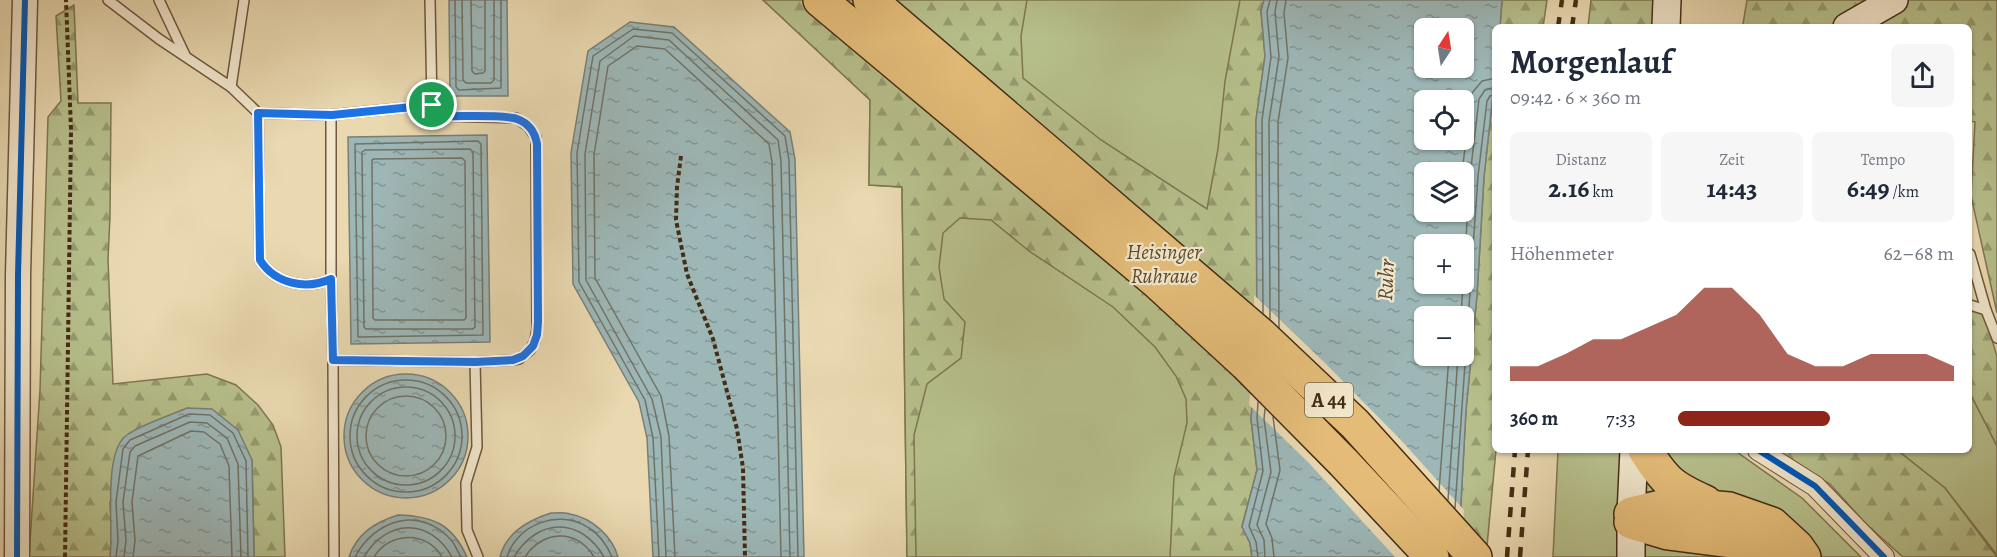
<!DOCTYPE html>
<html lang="de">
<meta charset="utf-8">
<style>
:root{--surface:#fff;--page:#f6f6f7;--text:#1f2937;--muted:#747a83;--accent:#8f2418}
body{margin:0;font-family:Alegreya,serif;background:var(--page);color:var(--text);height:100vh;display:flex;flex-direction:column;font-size:22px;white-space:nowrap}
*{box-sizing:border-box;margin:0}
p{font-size:20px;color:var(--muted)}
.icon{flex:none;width:33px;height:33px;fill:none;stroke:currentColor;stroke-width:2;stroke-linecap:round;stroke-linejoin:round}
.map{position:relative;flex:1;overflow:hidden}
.panel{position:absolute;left:1492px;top:24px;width:480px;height:429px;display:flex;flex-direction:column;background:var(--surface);border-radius:9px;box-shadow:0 2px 4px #0004}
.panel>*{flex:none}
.needle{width:39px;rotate:12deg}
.tools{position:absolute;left:1414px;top:18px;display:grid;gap:12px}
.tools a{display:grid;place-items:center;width:60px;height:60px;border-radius:9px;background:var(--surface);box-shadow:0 2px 4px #0004;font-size:30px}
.pin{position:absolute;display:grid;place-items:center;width:51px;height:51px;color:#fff;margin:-26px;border:3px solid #fff;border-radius:50%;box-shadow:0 2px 6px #0007}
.round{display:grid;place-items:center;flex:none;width:63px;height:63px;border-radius:9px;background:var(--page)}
.summary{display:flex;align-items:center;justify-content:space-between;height:102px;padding:0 18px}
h1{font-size:33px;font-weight:700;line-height:45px}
.metrics{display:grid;grid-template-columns:repeat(3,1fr);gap:9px;height:102px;padding:6px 18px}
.metrics div{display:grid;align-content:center;border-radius:9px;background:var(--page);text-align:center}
.metrics b{font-size:26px;font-weight:700}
.metrics small{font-size:16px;font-weight:400}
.metrics p{font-size:16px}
.chart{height:168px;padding:12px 18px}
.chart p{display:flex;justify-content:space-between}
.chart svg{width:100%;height:108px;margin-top:6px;fill:var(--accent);opacity:.7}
ul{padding:0 18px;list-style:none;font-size:20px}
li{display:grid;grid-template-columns:96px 72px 1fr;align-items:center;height:45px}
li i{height:15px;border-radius:8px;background:var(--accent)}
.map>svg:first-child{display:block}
</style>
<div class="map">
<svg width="1997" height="557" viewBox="0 0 1997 557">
<defs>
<pattern id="forest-firs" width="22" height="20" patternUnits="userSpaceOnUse" patternTransform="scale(1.5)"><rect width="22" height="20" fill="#b6bf8b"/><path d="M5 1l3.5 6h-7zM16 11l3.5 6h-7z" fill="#969b70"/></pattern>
<pattern id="water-ripples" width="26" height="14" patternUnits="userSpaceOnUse" patternTransform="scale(1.5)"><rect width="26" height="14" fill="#9db7b7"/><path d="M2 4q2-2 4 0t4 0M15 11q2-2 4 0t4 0" fill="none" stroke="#829594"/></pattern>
</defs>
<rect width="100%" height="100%" fill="#e9d8b0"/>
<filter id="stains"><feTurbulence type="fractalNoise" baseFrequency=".00333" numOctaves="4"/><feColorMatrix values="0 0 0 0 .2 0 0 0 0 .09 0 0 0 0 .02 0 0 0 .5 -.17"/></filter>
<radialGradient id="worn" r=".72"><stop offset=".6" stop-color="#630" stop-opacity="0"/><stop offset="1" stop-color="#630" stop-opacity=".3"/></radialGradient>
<g fill="#b6bf8b" stroke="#7e7650" stroke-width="1.5" fill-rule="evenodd">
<path d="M763 0H1545L1541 27H1496V430L1484 557H907L902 187 869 185 870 100ZM1425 28H1464V68H1425ZM1425 100H1464V140H1425ZM1425 172H1464V212H1425ZM1425 244H1464V284H1425ZM1425 316H1464V356H1425Z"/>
<path d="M1970 393 1997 446V555L1945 488 1897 450H1970Z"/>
<path d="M1558 450H1734L1802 498 1861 557H1553Z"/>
</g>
<g fill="url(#forest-firs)" stroke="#7e7650" stroke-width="1.5">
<path d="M763 0H1027L1021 36 1023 78 1101 140 1207 209 1218 149 1225 81 1240 0H1264L1261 11 1265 56 1256 120 1257 346 1251 419 1257 470 1242 526 1250 543 1252 557H1170L1174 477 1187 423 1186 399 1176 376 1155 347 1113 307 1029 251 991 220 960 218 943 233 939 267 944 299 965 322 961 358 927 384 914 435 916 557H907L902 187 869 185 870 100Z"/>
<path d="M1502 0H1547L1543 27H1500Z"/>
<path d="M1591 0H1658L1657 27H1588Z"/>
<path d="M1747 0H1891L1846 27H1746L1743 24Z"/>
<path d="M1896 0H1997V313L1971 196 1975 122 1970 121V27H1850Z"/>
<path d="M74 5 78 103H111L110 216 108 260 113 384 207 374 236 385 258 405 273 425 281 447 285 557H254L252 460 110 502 112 541 110 557H29L40 390 48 117 61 101 56 16Z"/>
<path d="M1495 76 1496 450 1486 557H1458L1466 410 1477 295 1484 177Z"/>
<path d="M1970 309 1984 314 1997 356V446L1970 393Z"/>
<path d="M1769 450H1897L1945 488 1997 557H1903L1866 524 1830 484Z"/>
</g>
<g fill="url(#water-ripples)" stroke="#7a7f76" stroke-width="1.5" fill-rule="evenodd">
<path d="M449 0H507L508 96H450Z"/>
<path d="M1264 0H1502L1500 27H1496L1495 76 1484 177 1477 295 1466 410 1458 557H1252L1250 543 1242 527 1257 470 1251 419 1257 346 1256 120 1265 56 1261 11ZM1425 28H1464V68H1425ZM1425 100H1464V140H1425ZM1425 172H1464V212H1425ZM1425 244H1464V284H1425ZM1425 316H1464V356H1425Z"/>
<path d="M630 22 674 27 790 132 795 159 804 557H653L647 438 639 402 573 284 571 153 588 51Z"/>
<path d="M487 135 490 342 351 344 348 137Z"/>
<circle cx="406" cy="436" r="62"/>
<path d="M187 408 212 409 238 430 252 460 254 557H110C114 529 102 452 127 435 140 425 171 415 187 408Z"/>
<path d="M551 513C557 513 564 512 570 514 592 518 612 536 618 557H500C506 532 529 520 551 513Z"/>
<path d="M398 515C433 516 452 524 467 557H349C357 533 376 522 398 515Z"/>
</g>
<path fill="#e9d8b0" d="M1254 295 1325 363 1400 439 1464 510 1461 557H1395L1309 463 1249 405 1254 346Z"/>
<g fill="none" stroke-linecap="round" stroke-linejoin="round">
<g stroke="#717266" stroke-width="1.5">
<path d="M455 0 456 87 459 90 501 88V0"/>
<path d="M462 0 463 80 466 83H491L494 80V0"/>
<path d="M471 0 472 71 475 74 483 73 485 71V0"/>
<path d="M478 141 481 144 483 335 358 337 355 144Z"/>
<path d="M470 149 473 152 475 327 473 329H366L364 327 362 152 365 150Z"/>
<path d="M462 158 465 161 466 318 464 320H375L373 318 372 160 374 159Z"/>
<path d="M1462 172 1472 93 1482 81 1496 78"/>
<path d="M1263 313 1262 120 1271 57 1267 12 1270 0"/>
<path d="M1461 316 1470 176 1479 99 1485 90 1496 87"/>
<path d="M1270 319 1269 121 1279 57 1275 12 1277 0"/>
<path d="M1279 328 1278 122 1288 58 1284 13 1286 0"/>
<circle cx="406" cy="436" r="56"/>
<circle cx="406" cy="436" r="49"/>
<circle cx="406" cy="436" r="40"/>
<path d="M1265 409 1264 419 1271 472 1257 525 1264 540 1265 557"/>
<path d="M1273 417 1280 470 1266 524 1272 538 1274 557"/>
<path d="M1439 491 1449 356"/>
<path d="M1448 500 1458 356"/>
<path d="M1455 508 1478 176 1487 101 1490 96 1496 94"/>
<path d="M116 557 118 541 116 502 123 449 130 440 189 414 210 415 233 433 246 461 248 557"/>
<path d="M124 557 126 541 123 502 130 452 135 446 190 422 207 423 227 438 238 464 241 557"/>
<path d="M133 557 135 541 132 502 138 456 191 431 204 432 220 444 229 466 232 557"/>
<path d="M355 557C375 519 421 505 452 541 455 545 458 552 461 557"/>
<path d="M364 557C386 519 430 517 452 557"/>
<path d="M374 557C389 532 427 530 442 557"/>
<path d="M507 557C517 524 560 508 589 528 600 535 607 545 612 557"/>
<path d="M514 557C538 517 581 517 604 557"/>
<path d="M525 557C542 530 577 528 594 557"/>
<path d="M659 557 653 438 645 400 579 282 577 153 593 56 633 29 672 33 785 136 789 160 798 557"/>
<path d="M666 557 661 437 652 399 586 280 585 154 600 61 634 36 669 40 778 140 781 161 790 557"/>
<path d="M675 557 669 436 661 396 595 278 594 155 608 66 637 46 665 49 769 144 772 162 781 557"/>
<path d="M1258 557 1256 542 1249 526 1263 471 1257 418 1258 402"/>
</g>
<defs>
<g id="service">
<path d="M108 0 159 39 231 87 244 0"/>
<path d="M159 0 185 55"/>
<path d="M231 87 258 113 331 115V279"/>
<path d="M258 113 260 260C275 284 306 290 331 279L333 360 475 362 513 360 519 359 530 350 535 341 537 329 536 138 528 126 516 118 440 116 434 111 432 105 430 0"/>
<path d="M331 115 432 105"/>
<path d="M1970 254 1986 310 1997 338"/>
<path d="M1970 305 1986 310"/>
<path d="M333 360 334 557"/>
<path d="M475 362 477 447 466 483 467 530 478 557"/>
</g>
<path id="minor" d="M1758 450 1815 486 1884 557"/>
<path id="tertiary" d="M17 557 18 275 25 0"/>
<g id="secondary">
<path d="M1666 27 1667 0"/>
<path d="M1847 27 1894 0"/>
<path d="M1631 557V514L1634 450"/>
</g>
<g id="motorway">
<path d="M820 0 1157 282 1246 364 1343 462 1432 557"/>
<path d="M870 0 1261 335 1355 424 1475 557"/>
<path d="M1645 450C1665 481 1671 487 1705 502"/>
<path d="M1631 514 1673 504 1729 509 1772 524 1797 547 1804 557"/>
<path d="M1631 522 1668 533 1748 543 1770 552 1775 557"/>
</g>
</defs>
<use href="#service" stroke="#6e573b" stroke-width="12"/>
<use href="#minor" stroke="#6e573b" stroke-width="22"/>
<use href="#tertiary" stroke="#6e573b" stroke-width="27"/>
<use href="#secondary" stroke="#452c14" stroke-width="30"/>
<use href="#motorway" stroke="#452c14" stroke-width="36"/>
<g stroke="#452c14" stroke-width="4" stroke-dasharray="4.5 3" stroke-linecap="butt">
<path d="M681 156 677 187 676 220 687 274 713 339 737 429 743 468 745 557"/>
<path d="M65 557 71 130 66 0"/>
</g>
<use href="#service" stroke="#f1e6cc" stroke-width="9"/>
<use href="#minor" stroke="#f1e6cc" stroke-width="20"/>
<use href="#tertiary" stroke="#f1e6cc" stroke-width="24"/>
<use href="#secondary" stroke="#f1e6cc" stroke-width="27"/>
<use href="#motorway" stroke="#e4bc78" stroke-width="33"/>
<g stroke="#452c14" stroke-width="4.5" stroke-dasharray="10 10" stroke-linecap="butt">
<path d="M1558 27 1562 0"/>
<path d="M1572 27 1576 0"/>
<path d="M1507 557 1515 450"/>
<path d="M1520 557 1528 450"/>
</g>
<defs>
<g id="cycleway">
<path d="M1758 450 1815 486 1884 557"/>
<path d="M17 557 18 275 25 0"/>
</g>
</defs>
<use href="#cycleway" stroke="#f1e6cc" stroke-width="10"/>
<use href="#cycleway" stroke="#0057b8" stroke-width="6"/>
</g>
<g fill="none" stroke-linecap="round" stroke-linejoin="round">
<defs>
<path id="route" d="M432 105 434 111 440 116C458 117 503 114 517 119 528 123 535 132 537 144L538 322 537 335 533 346 523 356 513 360 475 362 333 360 331 279C306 290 275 284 260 260L258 113 332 115Z"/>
</defs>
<use href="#route" stroke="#fff" stroke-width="12"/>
<use href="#route" stroke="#1a73e8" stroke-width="8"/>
</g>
<g text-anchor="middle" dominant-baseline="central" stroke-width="4.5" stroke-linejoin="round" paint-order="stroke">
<rect fill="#f1e6cc" stroke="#79644b" stroke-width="1.5" x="1305" y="383" width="48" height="34" rx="4.5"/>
<g font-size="20" font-weight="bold" fill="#452c14">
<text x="1329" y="400">A 44</text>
</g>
<g font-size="21" font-style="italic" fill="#5c492c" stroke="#f1e6cc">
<text x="1164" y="252">Heisinger<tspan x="1164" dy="24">Ruhraue</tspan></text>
</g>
<g font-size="22" font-style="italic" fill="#574835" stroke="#f1e6cc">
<text transform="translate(1386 280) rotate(-87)">Ruhr</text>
</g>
</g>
<rect width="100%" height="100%" filter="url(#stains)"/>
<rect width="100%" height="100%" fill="url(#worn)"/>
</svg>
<div class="tools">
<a><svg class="needle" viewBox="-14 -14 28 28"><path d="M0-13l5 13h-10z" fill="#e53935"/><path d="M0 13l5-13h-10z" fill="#747a83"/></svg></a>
<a><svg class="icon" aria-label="locate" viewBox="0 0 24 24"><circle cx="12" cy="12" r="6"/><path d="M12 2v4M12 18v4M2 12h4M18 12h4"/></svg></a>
<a><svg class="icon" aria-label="layers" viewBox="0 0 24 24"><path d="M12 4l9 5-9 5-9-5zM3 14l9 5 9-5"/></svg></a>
<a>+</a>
<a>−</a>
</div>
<div class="pin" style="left:432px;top:105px;background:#1e9e55"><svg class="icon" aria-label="arrive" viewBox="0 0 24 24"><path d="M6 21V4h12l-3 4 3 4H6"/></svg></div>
<section class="panel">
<div class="summary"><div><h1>Morgenlauf</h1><p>09:42 · 6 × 360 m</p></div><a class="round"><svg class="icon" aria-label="share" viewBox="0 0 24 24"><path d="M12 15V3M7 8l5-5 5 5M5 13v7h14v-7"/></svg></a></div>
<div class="metrics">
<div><p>Distanz</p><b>2.16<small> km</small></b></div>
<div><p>Zeit</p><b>14:43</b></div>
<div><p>Tempo</p><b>6:49<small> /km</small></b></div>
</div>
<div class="chart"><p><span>Höhenmeter</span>62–68 m</p>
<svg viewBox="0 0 160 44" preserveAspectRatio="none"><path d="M0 44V38L10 38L20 33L30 27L40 27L50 22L60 17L70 6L80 6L90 17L100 33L110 38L120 38L130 33L140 33L150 33L160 38V44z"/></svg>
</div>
<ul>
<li><b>360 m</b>7:33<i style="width:55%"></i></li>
</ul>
</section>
</div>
